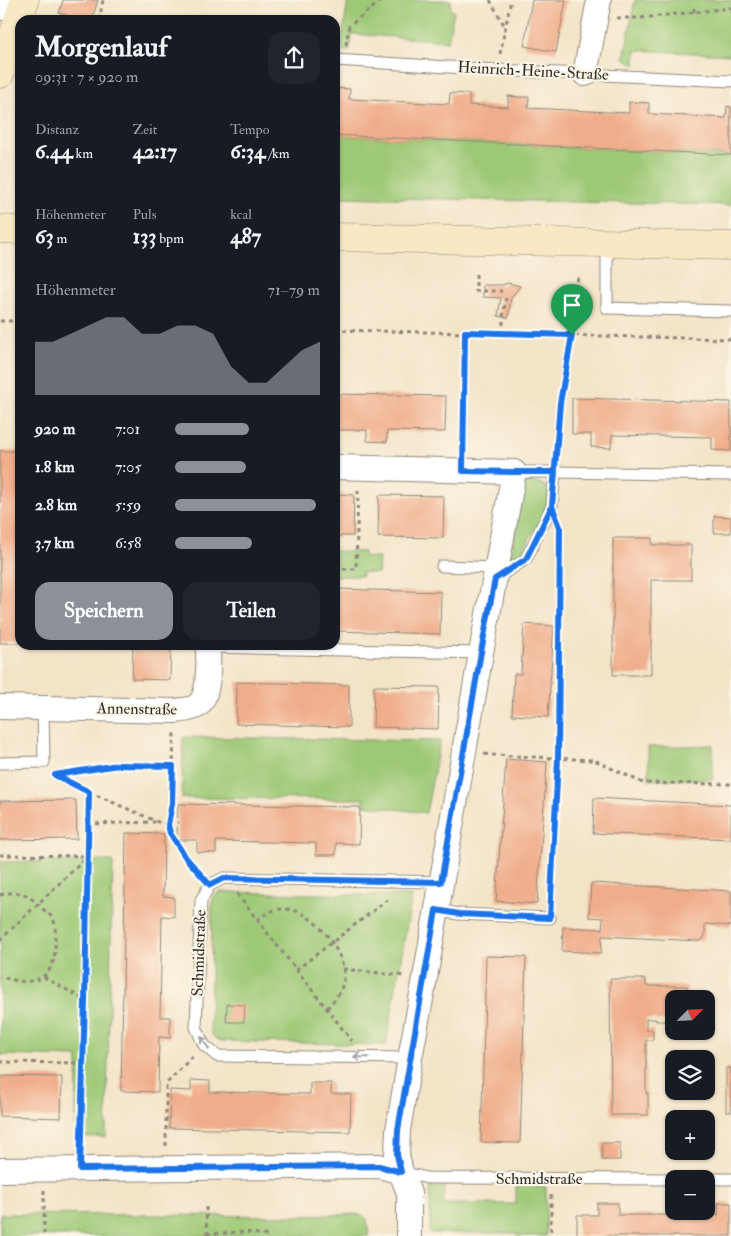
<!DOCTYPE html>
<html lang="de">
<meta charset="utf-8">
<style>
:root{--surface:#171b24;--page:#20242c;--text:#f1f3f6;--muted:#9ea1a6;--accent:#8c9099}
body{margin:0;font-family:"IM FELL Double Pica",serif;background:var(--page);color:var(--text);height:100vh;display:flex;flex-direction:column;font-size:19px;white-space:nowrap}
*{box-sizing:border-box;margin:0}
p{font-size:16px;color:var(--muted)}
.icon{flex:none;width:28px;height:28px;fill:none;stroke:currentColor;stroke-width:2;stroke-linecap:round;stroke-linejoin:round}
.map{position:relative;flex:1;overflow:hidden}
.side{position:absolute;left:15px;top:15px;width:325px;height:635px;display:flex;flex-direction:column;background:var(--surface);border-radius:15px;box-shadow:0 1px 4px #0004}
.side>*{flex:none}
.needle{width:32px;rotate:66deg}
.fabs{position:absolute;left:665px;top:990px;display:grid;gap:10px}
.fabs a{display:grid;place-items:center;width:50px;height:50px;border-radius:10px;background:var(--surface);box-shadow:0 1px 4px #0004;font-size:25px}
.pin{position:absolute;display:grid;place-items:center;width:42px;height:42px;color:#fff;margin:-51px -21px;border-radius:50% 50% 50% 0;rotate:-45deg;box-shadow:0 0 5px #0007}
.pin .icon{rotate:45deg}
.round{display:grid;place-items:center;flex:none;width:52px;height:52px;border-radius:15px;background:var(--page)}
.overview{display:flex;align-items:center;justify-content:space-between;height:85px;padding:0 20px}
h1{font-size:28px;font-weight:700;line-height:38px}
.metrics{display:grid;grid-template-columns:repeat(3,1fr);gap:8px;height:85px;padding:5px 20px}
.metrics div{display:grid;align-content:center}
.metrics b{font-size:21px;font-weight:700}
.metrics small{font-size:14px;font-weight:400}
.metrics p{font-size:14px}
.chart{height:140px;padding:10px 20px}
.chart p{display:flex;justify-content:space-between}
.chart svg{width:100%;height:90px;margin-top:5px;fill:var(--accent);opacity:.7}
.cta{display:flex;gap:10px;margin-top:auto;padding:10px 20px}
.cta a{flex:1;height:58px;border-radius:15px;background:var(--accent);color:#fff;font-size:20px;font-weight:700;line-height:58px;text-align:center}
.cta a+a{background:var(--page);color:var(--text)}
ul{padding:0 20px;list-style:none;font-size:16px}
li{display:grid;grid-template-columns:80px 60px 1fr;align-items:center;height:38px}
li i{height:12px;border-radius:6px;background:var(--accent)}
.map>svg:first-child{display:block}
</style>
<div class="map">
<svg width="731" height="1236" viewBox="0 0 731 1236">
<rect width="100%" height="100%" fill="#fcf5e5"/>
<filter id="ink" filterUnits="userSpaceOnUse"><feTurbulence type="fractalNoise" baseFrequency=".02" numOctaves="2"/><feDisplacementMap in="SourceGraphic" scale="10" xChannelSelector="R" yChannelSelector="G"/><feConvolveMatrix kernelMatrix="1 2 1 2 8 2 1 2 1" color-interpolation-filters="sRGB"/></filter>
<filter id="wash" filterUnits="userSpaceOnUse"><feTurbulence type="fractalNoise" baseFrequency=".0096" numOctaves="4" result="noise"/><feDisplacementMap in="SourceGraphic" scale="20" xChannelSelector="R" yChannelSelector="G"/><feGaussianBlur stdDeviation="1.12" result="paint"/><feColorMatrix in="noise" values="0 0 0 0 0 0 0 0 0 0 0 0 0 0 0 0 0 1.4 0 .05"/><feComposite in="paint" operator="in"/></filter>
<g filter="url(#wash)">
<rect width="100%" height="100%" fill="#f3e4c8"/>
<g fill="#9dc976" stroke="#647a50">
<path d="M348 0H451L450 10 454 11 448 41 352 34 350 51H340Z"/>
<path d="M635 0H731V55L636 50 635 65 624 58Z"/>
<path d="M335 135 731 155V205L335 197Z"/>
<path d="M531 482C562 482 544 512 536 527 531 536 527 544 522 552 519 556 515 557 511 556L523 485Z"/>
<path d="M335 551 364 552V557L379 558 378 573 362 572V576H335Z"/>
<path d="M183 737 440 741 426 813 364 805V799L182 798Z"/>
<path d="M713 745V779L649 780 648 747Z"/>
<path d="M113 861 106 1137H75L78 1057 0 1055V862Z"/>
<path d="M219 892 412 896 386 1045 222 1041C214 1039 211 1035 210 1027L212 902 214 896Z"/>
<path d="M516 1186 546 1187V1236H517V1233H430V1187H444V1204H516Z"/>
<path d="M0 1214 300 1216 355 1214 362 1215 367 1219 369 1236H0Z"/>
</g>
<g id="blocks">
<g fill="#f0ad8b">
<path d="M63 0H98L92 20H82L59 13Z"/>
<path d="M532 0H566L556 52 524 46Z"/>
<path d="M335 88 350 89 349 99 449 104 450 93 469 94V105L508 107V96L519 97H529L528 108 629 113V102L649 103V114L726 118 727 106 731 107V155L335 135Z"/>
<path d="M508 283 520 286 511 298 508 318 498 316 501 298 483 297V285H502Z"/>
<path d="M335 394 446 396 445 432 387 431V442L367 441V430H335Z"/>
<path d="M572 398 731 402V451L712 450V437L612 435 611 448 591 447V434H572Z"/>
<rect x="0" y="451" width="20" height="192"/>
<path d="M335 494 354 495 353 536H335Z"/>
<path d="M379 495 444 496 443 538 378 537Z"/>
<path d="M714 516 731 517V533H714Z"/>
<path d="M613 538H652V545H691V580H651V675H613Z"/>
<path d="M335 589 441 592 440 634 335 631Z"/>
<path d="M524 624 554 626 548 717 512 715 514 674H521Z"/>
<path d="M133 645H171L170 680 132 679Z"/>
<path d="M237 682 349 685V727L236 724Z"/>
<path d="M374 686 439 687 438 729 373 727Z"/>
<path d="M506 759 547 762 537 904 496 901Z"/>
<path d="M594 798 731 805V839L593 833Z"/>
<path d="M76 800 77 839 0 840V801Z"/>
<path d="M178 804 360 807 359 844 336 843V855H316V843L216 841V853L197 852V840H177Z"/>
<path d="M126 833 164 834 163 896 174 897V917L162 916 160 1017H170V1038L159 1037 158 1092 121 1091Z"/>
<path d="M591 883 731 891V926L705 924V936L702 940 699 941 602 936 601 953 562 951 563 927 602 929 603 918 589 917Z"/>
<path d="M486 956 526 957 520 1143 481 1142Z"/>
<path d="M610 979H646V986H687V999H674V1021H656V1019H646V1030H653V1040H646V1094L648 1093V1115H611Z"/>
<path d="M227 1004 245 1005 244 1022H226Z"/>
<rect x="726" y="1068" width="5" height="44"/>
<path d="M2 1076 62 1077 61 1118 0 1116V1079H2Z"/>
<path d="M191 1080 210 1081V1092L310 1094V1083H331V1094H351L350 1132 169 1128 170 1090 191 1091Z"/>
<rect x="671" y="1129" width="3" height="17"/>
<rect x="602" y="1143" width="18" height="17"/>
<path d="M597 1203H618V1215H718V1203H731V1236H577V1215H597Z"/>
</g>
</g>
</g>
<g filter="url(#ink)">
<use href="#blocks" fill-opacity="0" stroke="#8f887a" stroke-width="1"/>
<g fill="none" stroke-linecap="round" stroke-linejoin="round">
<defs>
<g id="lane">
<path d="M335 60 497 70 731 81"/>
<path d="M607 243V308L731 311"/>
<path d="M514 472H555L731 475"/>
<path d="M442 566 496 568"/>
<path d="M496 578 526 559 552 506 555 472"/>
<path d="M208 647 481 653"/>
<path d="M0 763 44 762 43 707"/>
<path d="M436 910 459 914 550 918"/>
<path d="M410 1058 217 1056 204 1045 196 1027 201 900 210 885 224 878 441 882"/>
<path d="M401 1172 427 1178 674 1179"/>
<path d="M706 1179H731"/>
</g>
<g id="street">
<path d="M0 7 21 12"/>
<path d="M585 74 599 0"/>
<path d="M335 467 514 472 481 653 425 978 410 1058 398 1130 397 1155 401 1172 409 1193V1236"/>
<path d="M0 707 174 711C182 710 191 710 197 706 211 696 208 660 208 645"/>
<path d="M0 1170 379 1166 401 1172"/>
</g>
<g id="secondary">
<path d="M0 74 25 0"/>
<path d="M0 229 20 230"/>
<path d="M335 237 731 246"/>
</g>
</defs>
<use href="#lane" stroke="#8f887a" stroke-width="13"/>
<use href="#street" stroke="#8f887a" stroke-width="26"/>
<use href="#secondary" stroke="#8f887a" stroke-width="29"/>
<g stroke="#8f887a" stroke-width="3" stroke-dasharray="4 4" stroke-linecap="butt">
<path d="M490 0 503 23 505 30"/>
<path d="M694 12V5"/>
<path d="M617 18H641L731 8"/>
<path d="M99 20 103 0"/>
<path d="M346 45 349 26 382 0"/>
<path d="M500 54 511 0"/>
<path d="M476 274V291H502"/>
<path d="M0 321H20"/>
<path d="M335 330 731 339"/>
<path d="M503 333V317L506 298"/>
<path d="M463 449 465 332"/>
<path d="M556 456 561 403 572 335 578 276"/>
<path d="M335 569H356L358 489"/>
<path d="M484 754 493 755 594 760 643 783 731 784"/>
<path d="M54 774 89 792 158 822 168 825C171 844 187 860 200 873"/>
<path d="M55 775 118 765 173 766"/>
<path d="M88 824 155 822"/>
<path d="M168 825 172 803 174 733"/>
<path d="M0 855 87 856"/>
<path d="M237 894 352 1041"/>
<path d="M0 895C22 889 29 895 44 910 48 913 52 916 54 921 56 927 55 935 55 941 57 979 34 989 0 976"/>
<path d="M551 904 557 759 560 528"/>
<path d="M257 920C265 914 274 908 285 909 290 909 298 911 303 914 322 925 344 953 344 976 344 989 335 999 327 1008"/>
<path d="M0 940 87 857"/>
<path d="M343 969 405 976"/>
<path d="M296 970 391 897"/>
<path d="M44 977 85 1000"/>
<path d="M0 1062 83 1063"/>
<path d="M166 1146V1084L193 1056"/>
<path d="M80 1148 85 1000 89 792"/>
<path d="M44 1190V1236"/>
<path d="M551 1195V1236"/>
<path d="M206 1207 207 1234"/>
<path d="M207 1234 246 1232 269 1236"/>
</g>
<use href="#lane" stroke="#fff" stroke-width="11"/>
<use href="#street" stroke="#fff" stroke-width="24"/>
<use href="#secondary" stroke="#f8e8c3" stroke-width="28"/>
</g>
<defs><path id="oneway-shaft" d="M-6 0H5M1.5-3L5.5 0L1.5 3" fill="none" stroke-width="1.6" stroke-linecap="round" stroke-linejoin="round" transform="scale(1.25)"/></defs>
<g stroke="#a0a0a0">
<use href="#oneway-shaft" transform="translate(205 1043) rotate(-124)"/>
<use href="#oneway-shaft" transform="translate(361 1057) rotate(-179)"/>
</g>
</g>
<g fill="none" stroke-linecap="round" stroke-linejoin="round" filter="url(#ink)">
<defs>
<path id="route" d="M572 335 560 403 552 506 526 559 495 579 481 652 441 882 224 878 210 885 186 858 170 833 168 825 172 803 173 766 118 765 55 775 89 792 85 1000 80 1169 379 1166 401 1172 397 1155 398 1130 436 910 459 914 550 918 558 759 560 527 552 506 555 472H514L463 471 465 332 572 335"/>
</defs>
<use href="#route" stroke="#fff" stroke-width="10"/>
<use href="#route" stroke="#1a73e8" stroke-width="6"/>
</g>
<g text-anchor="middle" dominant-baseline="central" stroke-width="4.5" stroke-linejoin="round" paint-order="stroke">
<g font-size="16" fill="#2b2b2b" stroke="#fcf5e5">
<text transform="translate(533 71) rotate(3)">Heinrich-Heine-Straße</text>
<text transform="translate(137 709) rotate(1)">Annenstraße</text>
<text transform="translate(199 953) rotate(-88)">Schmidstraße</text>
<text x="539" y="1179">Schmidstraße</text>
</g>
</g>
</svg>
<div class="fabs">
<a><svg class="needle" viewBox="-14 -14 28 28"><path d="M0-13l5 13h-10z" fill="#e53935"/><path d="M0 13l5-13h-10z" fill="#9ea1a6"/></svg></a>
<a><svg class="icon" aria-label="layers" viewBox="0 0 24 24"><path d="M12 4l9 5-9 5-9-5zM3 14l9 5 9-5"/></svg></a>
<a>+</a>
<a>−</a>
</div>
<div class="pin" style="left:572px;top:335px;background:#1e9e55"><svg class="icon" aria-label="arrive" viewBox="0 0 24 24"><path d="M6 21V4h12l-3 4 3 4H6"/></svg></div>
<section class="side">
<div class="overview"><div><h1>Morgenlauf</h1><p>09:31 · 7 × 920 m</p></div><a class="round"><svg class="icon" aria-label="share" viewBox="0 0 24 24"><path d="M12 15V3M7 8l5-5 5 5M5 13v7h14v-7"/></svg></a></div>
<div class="metrics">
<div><p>Distanz</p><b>6.44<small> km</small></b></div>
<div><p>Zeit</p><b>42:17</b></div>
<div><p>Tempo</p><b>6:34<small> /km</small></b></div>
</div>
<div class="metrics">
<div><p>Höhenmeter</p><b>63<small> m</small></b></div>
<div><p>Puls</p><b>133<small> bpm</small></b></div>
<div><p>kcal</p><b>487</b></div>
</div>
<div class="chart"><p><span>Höhenmeter</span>71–79 m</p>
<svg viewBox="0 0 160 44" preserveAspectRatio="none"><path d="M0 44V18L10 18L20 14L30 10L40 6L50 6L60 14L70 14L80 10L90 10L100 14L110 30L120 38L130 38L140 30L150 22L160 18V44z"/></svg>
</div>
<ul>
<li><b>920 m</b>7:01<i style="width:51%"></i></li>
<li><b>1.8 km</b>7:05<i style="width:49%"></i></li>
<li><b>2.8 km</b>5:59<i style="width:97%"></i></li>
<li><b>3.7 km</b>6:58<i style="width:53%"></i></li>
</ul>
<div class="cta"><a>Speichern</a><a>Teilen</a></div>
</section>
</div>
